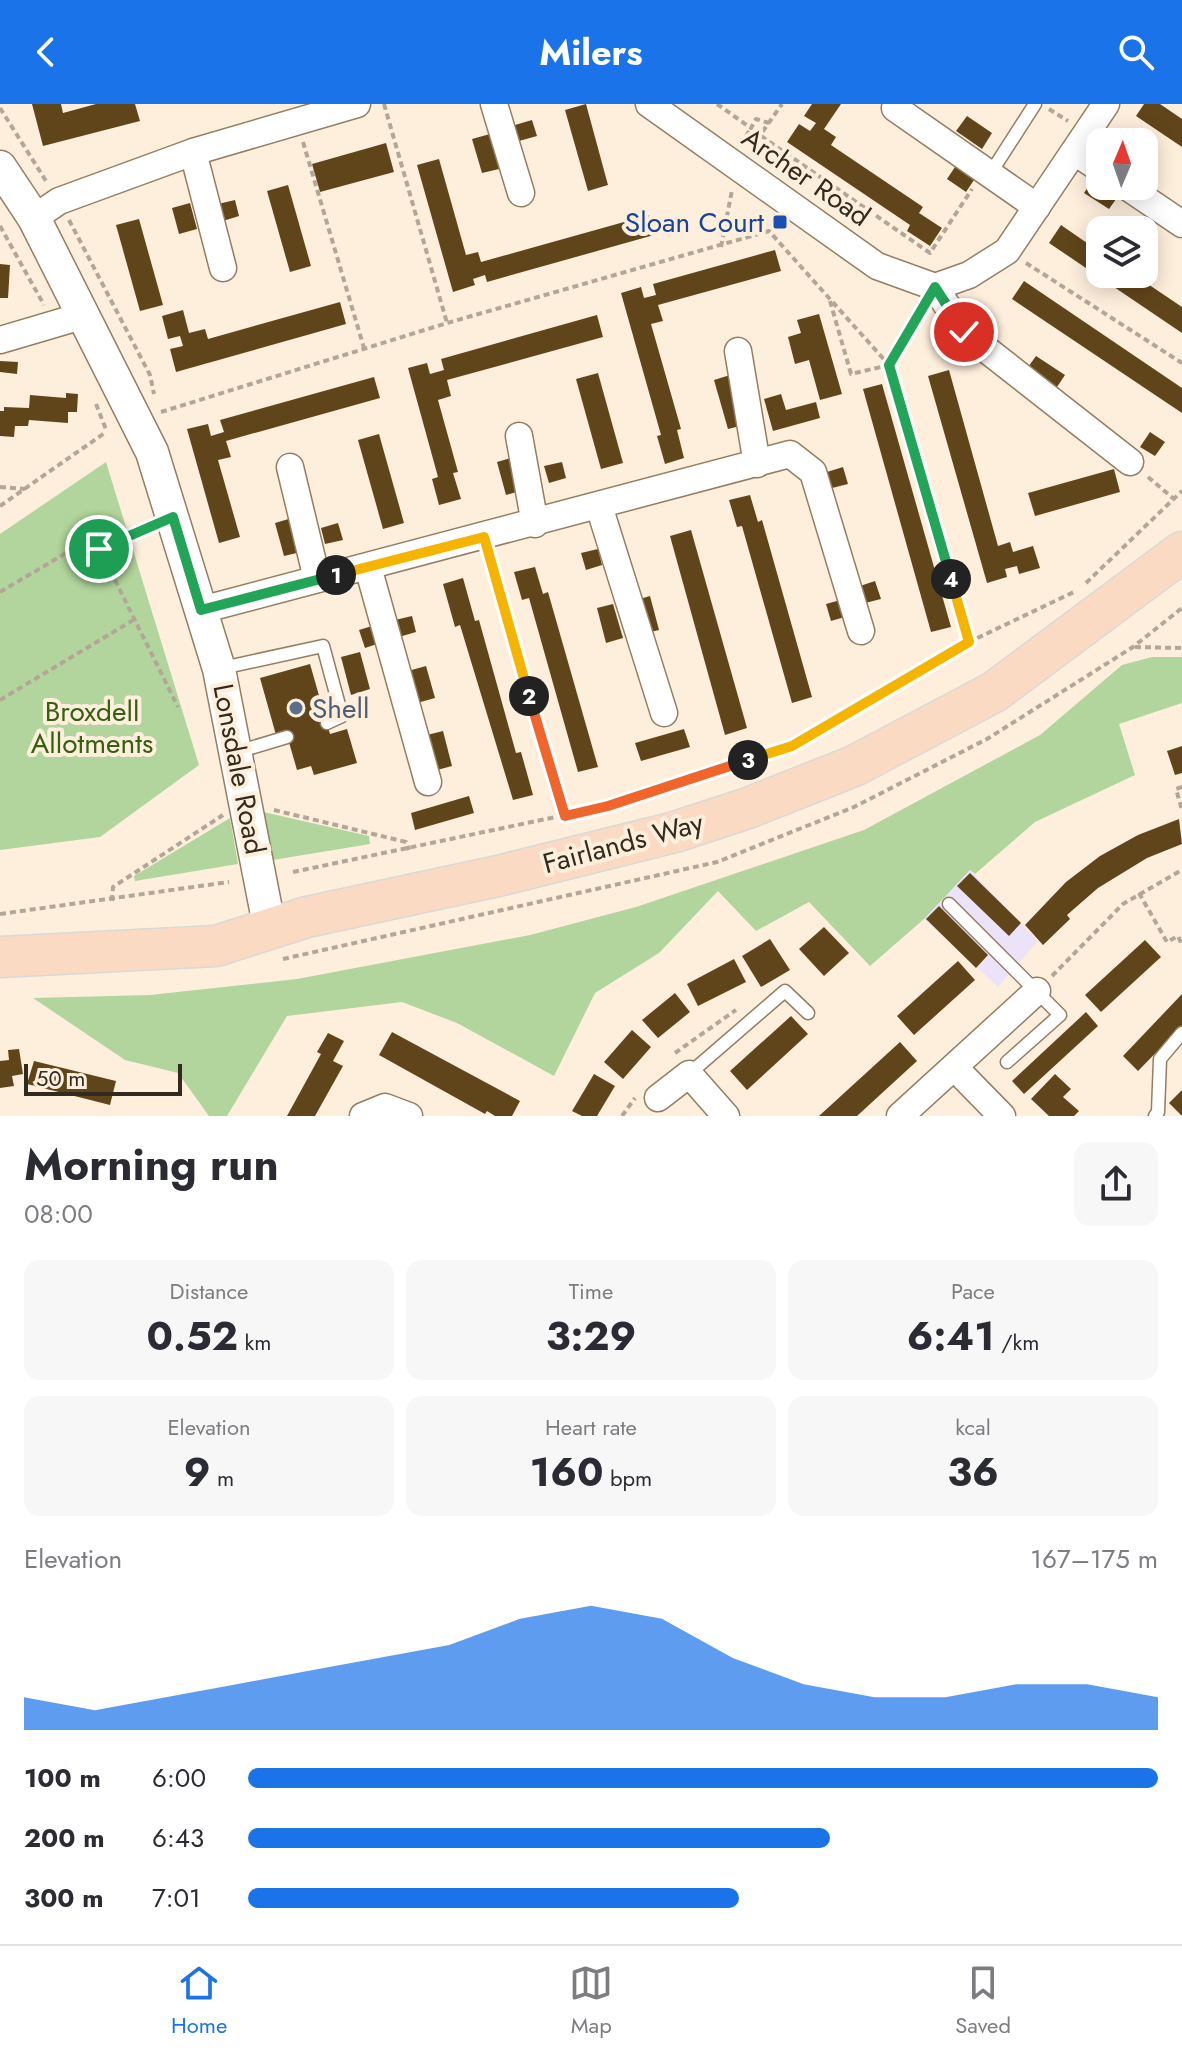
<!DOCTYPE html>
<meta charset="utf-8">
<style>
:root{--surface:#fff;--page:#f7f7f7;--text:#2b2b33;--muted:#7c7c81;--line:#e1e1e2;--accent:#1a73e8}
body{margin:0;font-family:Jost,sans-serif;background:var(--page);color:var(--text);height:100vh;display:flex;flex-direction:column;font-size:30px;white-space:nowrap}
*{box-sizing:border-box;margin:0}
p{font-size:26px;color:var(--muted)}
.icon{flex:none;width:44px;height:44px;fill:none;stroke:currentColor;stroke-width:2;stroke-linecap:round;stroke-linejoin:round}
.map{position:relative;height:1012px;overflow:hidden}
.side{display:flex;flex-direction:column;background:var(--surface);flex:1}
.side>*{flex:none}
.needle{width:52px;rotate:2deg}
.fabs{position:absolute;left:1086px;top:24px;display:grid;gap:16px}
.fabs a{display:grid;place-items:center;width:72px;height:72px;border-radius:16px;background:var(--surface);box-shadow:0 4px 20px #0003;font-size:40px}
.scale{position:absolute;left:24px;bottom:20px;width:158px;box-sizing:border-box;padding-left:8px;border:4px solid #332a1e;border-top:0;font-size:22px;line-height:28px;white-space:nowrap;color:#332a1e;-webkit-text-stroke:6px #feefdd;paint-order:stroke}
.pin{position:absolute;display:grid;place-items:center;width:68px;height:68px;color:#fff;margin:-34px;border:4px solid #fff;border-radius:50%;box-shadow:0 2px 8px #0007}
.km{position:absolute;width:40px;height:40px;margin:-20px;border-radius:50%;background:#222;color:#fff;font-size:22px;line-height:40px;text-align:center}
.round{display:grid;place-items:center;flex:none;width:84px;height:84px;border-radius:16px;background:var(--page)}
.summary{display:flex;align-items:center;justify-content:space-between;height:136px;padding:0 24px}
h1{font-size:44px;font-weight:700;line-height:60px}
.figures{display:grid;grid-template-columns:repeat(3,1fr);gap:12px;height:136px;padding:8px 24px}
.figures div{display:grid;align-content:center;border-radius:16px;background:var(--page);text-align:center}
.figures b{font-size:40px;font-weight:700}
.figures small{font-size:22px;font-weight:400}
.figures p{font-size:22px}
.chart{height:224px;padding:16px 24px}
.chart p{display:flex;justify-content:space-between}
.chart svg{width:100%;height:144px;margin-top:8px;fill:var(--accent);opacity:.7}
ul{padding:0 24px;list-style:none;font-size:26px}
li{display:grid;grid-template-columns:128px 96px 1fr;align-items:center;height:60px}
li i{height:20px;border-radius:10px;background:var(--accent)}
header{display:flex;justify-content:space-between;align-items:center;height:104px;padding:0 24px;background:var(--accent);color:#fff;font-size:36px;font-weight:700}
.dock{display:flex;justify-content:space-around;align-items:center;height:112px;border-top:2px solid var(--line);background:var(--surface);font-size:22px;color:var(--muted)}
.dock a{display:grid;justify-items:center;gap:4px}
.dock .active{color:var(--accent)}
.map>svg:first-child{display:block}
</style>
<header><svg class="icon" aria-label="back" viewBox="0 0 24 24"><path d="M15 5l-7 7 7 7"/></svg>Milers<svg class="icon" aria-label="search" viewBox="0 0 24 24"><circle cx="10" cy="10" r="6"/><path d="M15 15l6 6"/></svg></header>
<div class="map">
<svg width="1182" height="1012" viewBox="0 0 1182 1012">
<rect width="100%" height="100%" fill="#feefdd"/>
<path fill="#ede3f8" d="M970 766 1038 837 998 883 924 815Z"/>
<g fill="#b1d59c">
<path d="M106 358 199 661 100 733 0 746V430Z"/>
<path d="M1152 553H1182V599L1119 620 1135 671 1035 718 975 770 970 766 924 815 870 862 809 798 756 827 718 787 659 849 595 889 554 972 457 919 402 898 287 912 227 1012H209L178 969 125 956 33 894 150 891 297 875 530 831 636 803 864 726 1040 631 1122 561Z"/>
<path d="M259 707 369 732 370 740 273 756Z"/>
<path d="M230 714 238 760 135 777 134 772Z"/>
</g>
<g fill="#61451a">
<path d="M32 0H61L63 9 96 0H135L140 17 43 42Z"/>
<path d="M586 0 608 81 588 87 565 6Z"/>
<path d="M812 0H841L824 25 836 33 831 41 923 103 919 109 942 124 930 142 907 127 910 121 787 38 799 20 810 27 816 19 804 12Z"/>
<path d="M1144 0H1160L1182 15V43L1136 12Z"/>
<path d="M967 12 992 29 982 45 956 27Z"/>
<path d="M532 16 537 32 519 37 515 21Z"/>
<path d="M490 30 499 65 482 69 472 35Z"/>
<path d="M386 39 394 68 320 88 312 60Z"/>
<path d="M439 55 466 151 478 148 481 158 649 111 654 131 487 178 485 171 473 175 475 181 453 188 417 61Z"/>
<path d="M957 60 976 73 966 88 947 75Z"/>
<path d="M1094 74 1100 82 1119 91 1109 105 1084 89Z"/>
<path d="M288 81 311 162 290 168 267 87Z"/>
<path d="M235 96 239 112 223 117 218 100Z"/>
<path d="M190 99 197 125 179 130 172 104Z"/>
<path d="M139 115 163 201 140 207 116 121Z"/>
<path d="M1061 121 1100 148V170H1133L1182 203V229L1049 139Z"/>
<path d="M775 146 781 167 658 201 663 217 651 220 681 325 677 326 684 354 665 360 657 332 661 331 621 189 641 183 644 194 656 191 653 180Z"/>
<path d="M0 160 10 161 8 194H0Z"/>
<path d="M1024 177 1182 284V309L1012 195Z"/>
<path d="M340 198 346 220 176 268 170 245 183 242 180 232 168 235 162 212 183 206 189 229 205 225 208 235Z"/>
<path d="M819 210 842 290 820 296 809 256 795 260 788 233 801 229 797 216Z"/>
<path d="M597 211 603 233 447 276 451 292 438 296 458 368 453 369 461 395 439 401 432 375 438 373 408 264 427 259 430 270 444 266 441 255Z"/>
<path d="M1036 252 1065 271 1055 286 1026 266Z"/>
<path d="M0 257 18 258 17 270 0 268Z"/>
<path d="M949 266 998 442 1010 438 1013 448 1033 442 1040 464 1019 470 1017 462 1005 465 1007 473 987 479 928 272Z"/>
<path d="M598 269 623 359 601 365 576 275Z"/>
<path d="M730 271 744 321 728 325 714 276Z"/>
<path d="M374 273 380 294 226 337 231 353 218 356 240 433 219 439 187 325 208 320 211 332 224 328 220 316Z"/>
<path d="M882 280 951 523 931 528 863 285Z"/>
<path d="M66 289 78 290 77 308H68V319L29 316 28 322H15L14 333 0 332V307H4V303L29 304 30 291 66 294Z"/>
<path d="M781 290 786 306 816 298 820 314 773 327 764 295Z"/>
<path d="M1150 328 1165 338 1155 352 1140 343Z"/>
<path d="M379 330 404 419 383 425 358 336Z"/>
<path d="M514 353 523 386 506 391 497 358Z"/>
<path d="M562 358 566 374 549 379 544 362Z"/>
<path d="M843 363 848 380 832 384 827 368Z"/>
<path d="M1114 365 1120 388 1035 412 1028 389Z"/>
<path d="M750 391 758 418 762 416 812 593 792 599 742 422 737 423 729 396Z"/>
<path d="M292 414 301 448 284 452 275 419Z"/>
<path d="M338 419 343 436 325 440 321 424Z"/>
<path d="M691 426 747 624 725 631 670 432Z"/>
<path d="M598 445 602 461 586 466 581 449Z"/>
<path d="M535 463 543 490 548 488 598 663 578 668 529 494 522 496 514 468Z"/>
<path d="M463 474 475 517 479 516 516 649 521 648 533 691 513 696 460 521 455 523 443 480Z"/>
<path d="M875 477 881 495 865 499 860 482Z"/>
<path d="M650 492 659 526 642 530 633 497Z"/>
<path d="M844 495 848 512 831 517 826 500Z"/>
<path d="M613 500 623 534 606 539 597 504Z"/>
<path d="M412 512 416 528 399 533 395 516Z"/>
<path d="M375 521 380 539 365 544 359 526Z"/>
<path d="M360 548 370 585 351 591 341 553Z"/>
<path d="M310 560 330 630 347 625 357 659 314 671 311 662 297 666 286 628 276 631 260 574Z"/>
<path d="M426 562 435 594 417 599 408 567Z"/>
<path d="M684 625 690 643 641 657 635 639Z"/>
<path d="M443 627 452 662 437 666 427 631Z"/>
<path d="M1182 642V669L1175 671 1167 647Z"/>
<path d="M469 692 474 709 415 726 411 709Z"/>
<path d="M1179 715 1182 740 1147 754 1098 784 1067 811 1070 815 1043 841 1025 821 1066 778 1100 752 1138 731Z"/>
<path d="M970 769 1021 819 1009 832 957 782Z"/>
<path d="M939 802 988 851 976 864 926 815Z"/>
<path d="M824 823 849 849 824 872 799 845Z"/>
<path d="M770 835 790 866 761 883 742 852Z"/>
<path d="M1145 836 1161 853 1101 908 1085 891Z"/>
<path d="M734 855 746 878 698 902 687 880Z"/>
<path d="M958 857 975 876 914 931 897 912Z"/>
<path d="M675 889 690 908 658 934 642 916Z"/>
<path d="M1182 890V922L1138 967 1123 952Z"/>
<path d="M1086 908 1098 922 1024 990 1012 977Z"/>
<path d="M791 912 808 930 747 986 730 967Z"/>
<path d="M632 926 651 943 623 975 604 958Z"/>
<path d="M392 928 520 997 512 1012H495L487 1007 485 1010 379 951Z"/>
<path d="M328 929 344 937 333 957 343 962 315 1012H287L321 950 317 948Z"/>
<path d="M900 938 917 957 857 1012H819Z"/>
<path d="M19 945 23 970 12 972 14 982 0 984V957L9 956 8 946Z"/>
<path d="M34 957 116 977 110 1001 27 980Z"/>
<path d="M594 970 615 982 597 1012H582L572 1007Z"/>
<path d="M1055 970 1071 985 1063 993 1079 1007 1074 1012H1049L1031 995Z"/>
<path d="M1182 986V1012L1169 999Z"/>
</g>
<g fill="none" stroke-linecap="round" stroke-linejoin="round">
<defs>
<g id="service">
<path d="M990 70 1035 0"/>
<path d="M99 445 170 414"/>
<path d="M222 564 323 542 342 612 327 619"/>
<path d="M237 648 287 633"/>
<path d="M949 800 1060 911 1007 958"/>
<path d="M689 970 785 887 808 909"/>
<path d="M1155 1012 1158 1008 1160 955 1182 929"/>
</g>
<g id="minor">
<path d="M494 0 521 89"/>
<path d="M649 0 877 162 935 183 969 171 1007 147 1106 0"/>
<path d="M895 4 1037 103"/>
<path d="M193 48 223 164"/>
<path d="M1075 48 1100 65"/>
<path d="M1126 82 1182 120"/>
<path d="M34 114 59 97 193 48 357 0"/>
<path d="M935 183 964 228 1130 358"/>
<path d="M0 236 85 211"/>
<path d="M738 247 757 360"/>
<path d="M519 332 535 420"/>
<path d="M290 363 317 475"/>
<path d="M599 402 664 609"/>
<path d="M368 463 428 678"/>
<path d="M201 506 790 350 813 368 861 527"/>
<path d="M954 963 1002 1012"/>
<path d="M658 994 689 970 726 1012"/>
<path d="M363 1012 385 1003 409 1012"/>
<path d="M900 1012 1037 887"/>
</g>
<path id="tertiary" d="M0 63 34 114 152 348 219 565 270 826"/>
<path id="primary" d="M0 853 216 842 307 813 498 772 675 728 748 704 854 662 994 588 1182 448"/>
</defs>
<use href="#service" stroke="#947e62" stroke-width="15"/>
<use href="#minor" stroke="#947e62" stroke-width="29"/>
<use href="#tertiary" stroke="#947e62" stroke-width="35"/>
<use href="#primary" stroke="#dad9d6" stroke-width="43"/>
<g stroke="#b3a696" stroke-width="4" stroke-dasharray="6 4" stroke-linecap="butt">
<path d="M384 0 447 219"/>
<path d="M717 0 751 24 756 15 769 19"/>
<path d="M0 4 46 77"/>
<path d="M1049 5 1068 17"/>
<path d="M761 32 930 149 972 85"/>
<path d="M303 38 364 244"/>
<path d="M746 40 743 37 751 24"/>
<path d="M751 44 782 0"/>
<path d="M69 116 150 271 154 290"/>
<path d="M0 122 44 201"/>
<path d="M721 143 732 86"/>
<path d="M1026 159 1182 259"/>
<path d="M830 197 851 270 889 261 922 205"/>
<path d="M96 300 107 328"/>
<path d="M161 308 447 219 769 127 889 261 969 538"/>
<path d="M1148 373 1174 395"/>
<path d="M0 383 25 385"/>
<path d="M0 402 106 328"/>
<path d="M490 453 565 712"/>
<path d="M106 458 178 603"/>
<path d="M1086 479 1182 387"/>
<path d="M0 488 78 442 85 443"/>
<path d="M1135 543 1182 544"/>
<path d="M0 596 135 515"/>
<path d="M1182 683 1176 685 1182 706"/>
<path d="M274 706 406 738 409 746"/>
<path d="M293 768 608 702 792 642 969 538 1076 487"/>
<path d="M1139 789 1167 838 1178 832 1182 841"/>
<path d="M112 797 113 783 223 711"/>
<path d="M0 810 229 778"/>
<path d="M283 855 717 758 854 703 987 635 1133 543 1182 504"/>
<path d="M1052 872 1123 800 1182 766"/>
<path d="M675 949 736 906"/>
<path d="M622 1012 635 994"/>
</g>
<use href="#service" stroke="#fff" stroke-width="12"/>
<use href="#minor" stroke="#fff" stroke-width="26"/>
<use href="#tertiary" stroke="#fff" stroke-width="32"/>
<use href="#primary" stroke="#fbdac4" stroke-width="40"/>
</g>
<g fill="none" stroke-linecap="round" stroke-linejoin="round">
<defs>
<path id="split-1" d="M99 445 173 413 201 506 336 471"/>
<path id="split-2" d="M336 471 484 433 529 592"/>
<path id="split-3" d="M529 592 565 712 608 702 748 656"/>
<path id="split-4" d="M748 656 792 642 969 538 951 475"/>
<path id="split-5" d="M951 475 889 261 935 183 964 228"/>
</defs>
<use href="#split-1" stroke="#fff" stroke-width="16"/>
<use href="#split-2" stroke="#fff" stroke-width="16"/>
<use href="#split-3" stroke="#fff" stroke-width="16"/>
<use href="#split-4" stroke="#fff" stroke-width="16"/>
<use href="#split-5" stroke="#fff" stroke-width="16"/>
<use href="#split-1" stroke="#22a559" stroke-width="10"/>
<use href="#split-2" stroke="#f5b400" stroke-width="10"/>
<use href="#split-3" stroke="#f0652b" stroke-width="10"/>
<use href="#split-4" stroke="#f5b400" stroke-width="10"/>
<use href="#split-5" stroke="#22a559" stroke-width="10"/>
</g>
<rect fill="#1a4fb4" stroke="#feefdd" stroke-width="3" x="772" y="110" width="16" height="16" rx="4"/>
<circle fill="#5c6f8a" stroke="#feefdd" stroke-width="3" cx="296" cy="604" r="8"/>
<g text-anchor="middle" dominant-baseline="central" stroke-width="8" stroke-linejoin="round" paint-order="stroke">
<g font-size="28" fill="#332a1e" stroke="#feefdd">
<text transform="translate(806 73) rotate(35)">Archer Road</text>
<text transform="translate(239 665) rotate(79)">Lonsdale Road</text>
<text transform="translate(623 739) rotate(-15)">Fairlands Way</text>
</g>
<g font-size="28" fill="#164399" stroke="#feefdd" text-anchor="end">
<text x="764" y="118">Sloan Court</text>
</g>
<g font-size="28" fill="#4e5e75" stroke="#feefdd" text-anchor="start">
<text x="312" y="604">Shell</text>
</g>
<g font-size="28" fill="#356010" stroke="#feefdd">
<text x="92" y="607">Broxdell<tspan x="92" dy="32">Allotments</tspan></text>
</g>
</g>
</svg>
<div class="fabs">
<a><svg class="needle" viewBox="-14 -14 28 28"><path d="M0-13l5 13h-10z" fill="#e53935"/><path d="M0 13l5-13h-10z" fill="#7c7c81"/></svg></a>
<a><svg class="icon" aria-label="layers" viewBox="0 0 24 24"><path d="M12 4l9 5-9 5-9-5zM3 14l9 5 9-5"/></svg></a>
</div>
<div class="scale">50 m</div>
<div class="pin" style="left:99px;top:445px;background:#1e9e55"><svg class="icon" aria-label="arrive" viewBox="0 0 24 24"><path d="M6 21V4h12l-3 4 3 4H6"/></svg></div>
<div class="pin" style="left:964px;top:228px;background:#d93025"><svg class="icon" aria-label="check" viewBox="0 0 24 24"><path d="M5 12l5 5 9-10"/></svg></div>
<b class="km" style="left:336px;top:471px">1</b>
<b class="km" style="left:529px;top:592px">2</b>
<b class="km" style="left:748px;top:656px">3</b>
<b class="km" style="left:951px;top:475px">4</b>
</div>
<section class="side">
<div class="summary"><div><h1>Morning run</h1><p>08:00</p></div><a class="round"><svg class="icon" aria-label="share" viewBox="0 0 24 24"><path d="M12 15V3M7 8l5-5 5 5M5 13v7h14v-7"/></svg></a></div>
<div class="figures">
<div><p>Distance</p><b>0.52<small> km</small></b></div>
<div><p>Time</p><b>3:29</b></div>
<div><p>Pace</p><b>6:41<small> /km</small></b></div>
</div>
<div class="figures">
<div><p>Elevation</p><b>9<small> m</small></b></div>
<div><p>Heart rate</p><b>160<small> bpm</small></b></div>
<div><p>kcal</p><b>36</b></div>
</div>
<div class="chart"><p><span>Elevation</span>167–175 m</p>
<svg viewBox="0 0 160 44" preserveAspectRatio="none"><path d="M0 44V34L10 38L20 34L30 30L40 26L50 22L60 18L70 10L80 6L90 10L100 22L110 30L120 34L130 34L140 30L150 30L160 34V44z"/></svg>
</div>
<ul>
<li><b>100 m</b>6:00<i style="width:100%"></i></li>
<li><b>200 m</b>6:43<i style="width:64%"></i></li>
<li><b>300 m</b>7:01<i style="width:54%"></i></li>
</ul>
</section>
<nav class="dock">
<a class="active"><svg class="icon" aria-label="home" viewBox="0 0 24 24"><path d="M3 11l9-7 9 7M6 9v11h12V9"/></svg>Home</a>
<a><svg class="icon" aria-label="map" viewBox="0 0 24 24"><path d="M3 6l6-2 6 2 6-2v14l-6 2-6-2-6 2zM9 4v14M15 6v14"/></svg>Map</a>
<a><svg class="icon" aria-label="saved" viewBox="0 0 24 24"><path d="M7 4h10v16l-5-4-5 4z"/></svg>Saved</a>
</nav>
